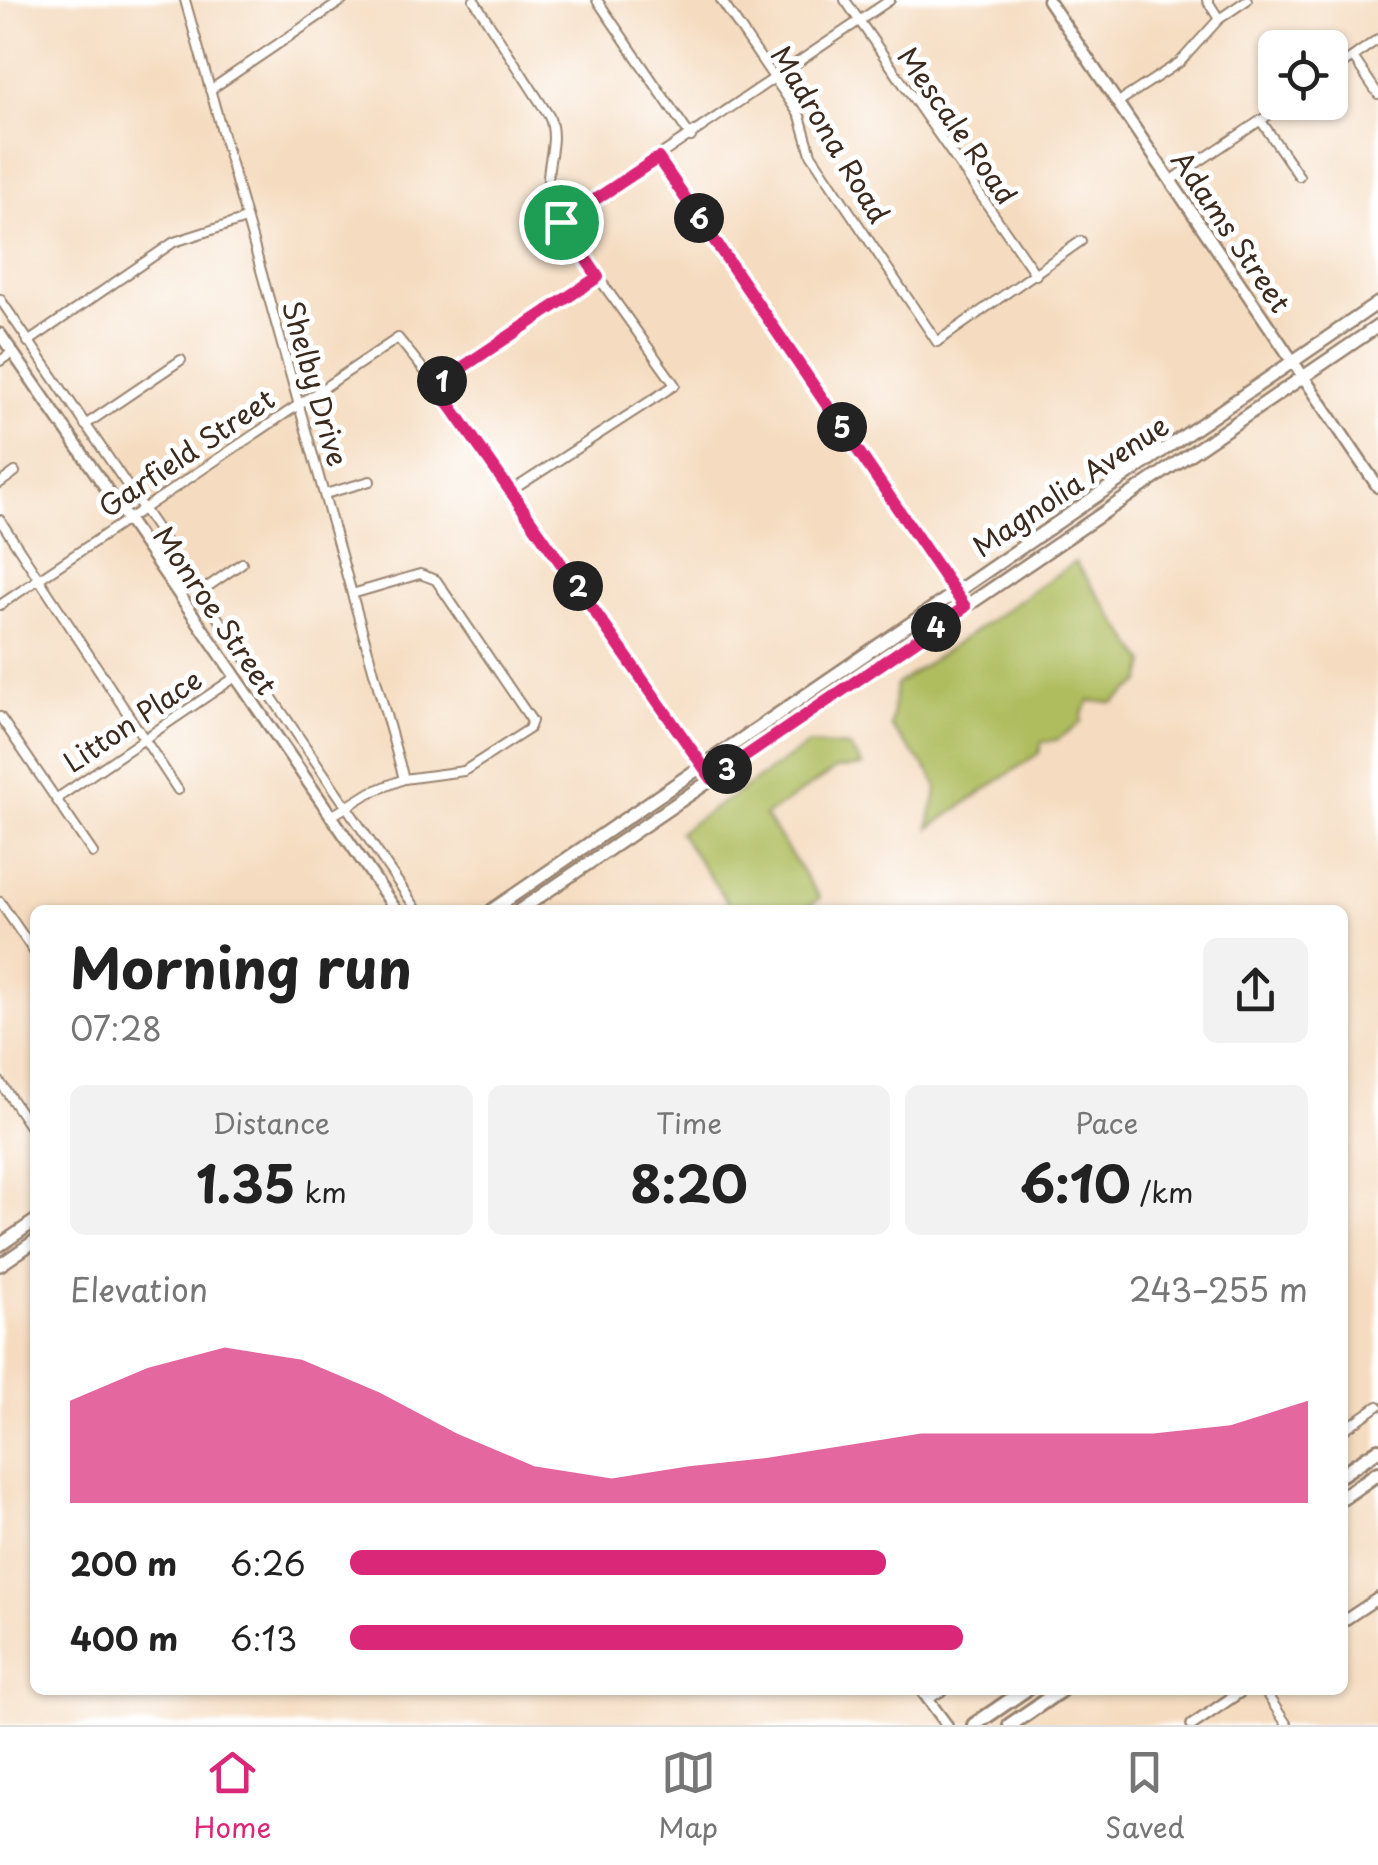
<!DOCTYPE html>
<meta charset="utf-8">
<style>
:root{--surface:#fff;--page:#f2f2f2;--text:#222;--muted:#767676;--line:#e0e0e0;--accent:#db2777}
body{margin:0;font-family:"Playpen Sans",sans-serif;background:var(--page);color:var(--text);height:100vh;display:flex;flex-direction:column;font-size:38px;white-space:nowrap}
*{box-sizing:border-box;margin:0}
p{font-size:32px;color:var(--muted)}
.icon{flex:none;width:55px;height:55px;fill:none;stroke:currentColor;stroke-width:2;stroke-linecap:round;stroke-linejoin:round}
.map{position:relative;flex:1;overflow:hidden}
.side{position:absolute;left:30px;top:905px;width:1318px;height:790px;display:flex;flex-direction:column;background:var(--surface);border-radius:15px;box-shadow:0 2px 8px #0004}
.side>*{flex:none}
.fabs{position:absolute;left:1258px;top:30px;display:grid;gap:20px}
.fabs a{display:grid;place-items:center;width:90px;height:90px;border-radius:15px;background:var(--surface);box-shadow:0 2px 8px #0004;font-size:50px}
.pin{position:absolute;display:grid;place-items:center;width:85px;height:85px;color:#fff;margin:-42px;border:5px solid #fff;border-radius:50%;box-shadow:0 2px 10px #0007}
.km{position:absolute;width:50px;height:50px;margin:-25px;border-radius:50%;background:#222;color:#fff;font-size:28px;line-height:50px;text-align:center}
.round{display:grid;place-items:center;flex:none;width:105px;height:105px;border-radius:15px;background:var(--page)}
.headline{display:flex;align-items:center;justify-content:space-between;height:170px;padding:0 40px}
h1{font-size:55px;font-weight:700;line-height:75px}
.figures{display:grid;grid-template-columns:repeat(3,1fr);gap:15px;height:170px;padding:10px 40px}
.figures div{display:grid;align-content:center;border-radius:15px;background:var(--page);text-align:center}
.figures b{font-size:50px;font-weight:700}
.figures small{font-size:28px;font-weight:400}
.figures p{font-size:28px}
.chart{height:280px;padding:20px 40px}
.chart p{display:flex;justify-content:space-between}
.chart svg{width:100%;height:180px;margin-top:10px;fill:var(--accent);opacity:.7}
ul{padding:0 40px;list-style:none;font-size:32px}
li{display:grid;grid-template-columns:160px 120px 1fr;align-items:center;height:75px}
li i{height:25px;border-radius:12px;background:var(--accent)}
.tab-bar{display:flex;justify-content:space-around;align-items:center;height:140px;border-top:2px solid var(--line);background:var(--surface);font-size:28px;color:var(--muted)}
.tab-bar a{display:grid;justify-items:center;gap:5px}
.tab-bar .active{color:var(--accent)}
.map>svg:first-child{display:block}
</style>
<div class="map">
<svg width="1378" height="1725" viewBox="0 0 1378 1725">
<rect width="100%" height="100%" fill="#fff"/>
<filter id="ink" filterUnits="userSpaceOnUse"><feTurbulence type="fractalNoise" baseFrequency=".01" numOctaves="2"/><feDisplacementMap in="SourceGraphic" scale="20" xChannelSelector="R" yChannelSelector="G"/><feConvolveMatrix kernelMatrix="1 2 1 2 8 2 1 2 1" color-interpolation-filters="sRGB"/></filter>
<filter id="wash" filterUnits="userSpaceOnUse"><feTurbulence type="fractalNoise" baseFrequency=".0048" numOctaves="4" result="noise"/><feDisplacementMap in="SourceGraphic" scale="40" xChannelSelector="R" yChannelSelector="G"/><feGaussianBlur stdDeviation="2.25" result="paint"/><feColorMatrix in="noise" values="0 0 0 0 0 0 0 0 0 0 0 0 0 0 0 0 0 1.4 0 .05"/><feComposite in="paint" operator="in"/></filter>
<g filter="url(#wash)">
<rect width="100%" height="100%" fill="#f5dcc0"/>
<g fill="#afbd5f" stroke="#75743e" stroke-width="2.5">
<path d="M1075 562 1146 663 1141 682 1113 703 1090 701 1082 714V722L1056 740 1042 742 1039 753 929 828C930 814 936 803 937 789 937 775 901 742 891 726L896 685Z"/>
<path d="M809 744 849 747 863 766 836 769 765 816 820 898 804 910H733L679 832Z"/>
</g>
</g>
<g filter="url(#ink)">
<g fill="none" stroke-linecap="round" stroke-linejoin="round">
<defs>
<g id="minor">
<path d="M185 0 404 779"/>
<path d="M597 0 691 137"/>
<path d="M721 0 800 116 811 154 937 342 1081 241"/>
<path d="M845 0 1036 275"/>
<path d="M1207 0 1219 19"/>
<path d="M1353 57 1378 94"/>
<path d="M1330 73 1378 39"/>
<path d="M210 90 343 0"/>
<path d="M1117 103 1180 62 1219 19 1247 0"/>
<path d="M1261 121 1299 176"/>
<path d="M658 159 955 594"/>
<path d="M1170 181 1288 102"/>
<path d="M561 222 890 0"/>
<path d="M0 299 417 910"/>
<path d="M28 342 174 242 246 219"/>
<path d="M0 361 13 352"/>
<path d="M436 385 598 277C580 250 546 214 548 178 549 155 558 139 549 116L474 0"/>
<path d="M85 425 181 360"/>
<path d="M0 483 15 472"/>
<path d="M511 491 675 385 598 277"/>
<path d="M325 494 370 481"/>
<path d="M0 520 178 790"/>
<path d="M200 592 242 563"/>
<path d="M0 605 398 338 436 385 712 779"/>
<path d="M0 717 93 853"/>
<path d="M56 799 234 678"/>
<path d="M330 817 369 793 404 779 464 771 529 729 532 721 436 580 420 574 352 594"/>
<path d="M0 902 35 953"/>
<path d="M0 1082 35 1134"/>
<path d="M1342 1431 1378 1406"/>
<path d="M1264 1690 1287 1725"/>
<path d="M928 1699 944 1690"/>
</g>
<g id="tertiary">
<path d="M1342 1622 1378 1598"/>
<path d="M921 1690 947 1725"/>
<path d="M1192 1725 1243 1690"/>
</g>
<g id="secondary">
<path d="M1048 0 1378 487"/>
<path d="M0 334 396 910"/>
</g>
<g id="primary">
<path d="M492 910 1378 303"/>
<path d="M520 910 1378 326"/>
<path d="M0 1245 35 1221"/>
<path d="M0 1265 35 1241"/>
</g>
<g id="motorway">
<path d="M1342 1474 1378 1450"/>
<path d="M1342 1498 1378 1473"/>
<path d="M974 1725 1025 1690"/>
<path d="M1010 1725 1061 1690"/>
</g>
</defs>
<use href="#minor" stroke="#98836f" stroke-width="12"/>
<use href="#tertiary" stroke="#98836f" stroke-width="14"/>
<use href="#secondary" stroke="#98836f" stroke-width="15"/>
<use href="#primary" stroke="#98836f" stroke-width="16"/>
<use href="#motorway" stroke="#98836f" stroke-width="18"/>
<use href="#minor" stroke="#fff" stroke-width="8"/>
<use href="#tertiary" stroke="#fff" stroke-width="9"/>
<use href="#secondary" stroke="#fff" stroke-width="10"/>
<use href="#primary" stroke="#fff" stroke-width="11"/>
<use href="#motorway" stroke="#fff" stroke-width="12"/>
</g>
</g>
<g fill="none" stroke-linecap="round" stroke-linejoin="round" filter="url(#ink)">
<defs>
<path id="route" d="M658 158 965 607 712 779 436 385 598 277 561 222Z"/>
</defs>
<use href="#route" stroke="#fff" stroke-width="20"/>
<use href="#route" stroke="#db2777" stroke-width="12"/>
</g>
<g text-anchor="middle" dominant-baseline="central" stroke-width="10" stroke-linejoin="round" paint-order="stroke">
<g font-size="28" fill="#3b2a1e" stroke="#fff">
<text transform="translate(958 125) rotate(55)">Mescale Road</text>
<text transform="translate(831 134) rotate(59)">Madrona Road</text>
<text transform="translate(1232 231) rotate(56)">Adams Street</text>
<text transform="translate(316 383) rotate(74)">Shelby Drive</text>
<text transform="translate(186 452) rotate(-34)">Garfield Street</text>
<text transform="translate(1070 485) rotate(-34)">Magnolia Avenue</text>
<text transform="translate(216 610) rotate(56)">Monroe Street</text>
<text transform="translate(132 720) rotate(-34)">Litton Place</text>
</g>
</g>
</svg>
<div class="fabs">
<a><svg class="icon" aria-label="locate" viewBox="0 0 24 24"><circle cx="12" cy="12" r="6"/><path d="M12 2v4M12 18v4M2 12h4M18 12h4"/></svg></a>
</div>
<div class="pin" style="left:561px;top:222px;background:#1e9e55"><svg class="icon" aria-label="arrive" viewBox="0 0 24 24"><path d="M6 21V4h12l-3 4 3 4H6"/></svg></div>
<b class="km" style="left:442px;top:381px">1</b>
<b class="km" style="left:578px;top:586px">2</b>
<b class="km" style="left:727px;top:769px">3</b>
<b class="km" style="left:936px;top:627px">4</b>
<b class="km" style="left:842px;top:427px">5</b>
<b class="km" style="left:699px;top:218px">6</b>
<section class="side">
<div class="headline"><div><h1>Morning run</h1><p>07:28</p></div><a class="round"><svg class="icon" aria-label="share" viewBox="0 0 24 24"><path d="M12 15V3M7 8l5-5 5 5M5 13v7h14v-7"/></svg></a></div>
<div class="figures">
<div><p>Distance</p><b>1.35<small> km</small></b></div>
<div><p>Time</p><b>8:20</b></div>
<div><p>Pace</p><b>6:10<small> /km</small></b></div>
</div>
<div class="chart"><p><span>Elevation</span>243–255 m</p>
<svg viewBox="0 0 160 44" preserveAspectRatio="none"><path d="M0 44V19L10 11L20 6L30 9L40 17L50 27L60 35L70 38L80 35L90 33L100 30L110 27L120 27L130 27L140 27L150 25L160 19V44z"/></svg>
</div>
<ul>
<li><b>200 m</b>6:26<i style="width:56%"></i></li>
<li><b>400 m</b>6:13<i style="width:64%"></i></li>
</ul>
</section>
</div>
<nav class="tab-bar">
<a class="active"><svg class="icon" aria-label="home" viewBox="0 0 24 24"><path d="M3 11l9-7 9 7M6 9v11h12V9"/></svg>Home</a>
<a><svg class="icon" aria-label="map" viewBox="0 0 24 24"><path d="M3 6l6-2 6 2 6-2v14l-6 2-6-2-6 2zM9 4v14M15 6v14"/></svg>Map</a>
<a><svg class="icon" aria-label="saved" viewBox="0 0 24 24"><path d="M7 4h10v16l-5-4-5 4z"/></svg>Saved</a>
</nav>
